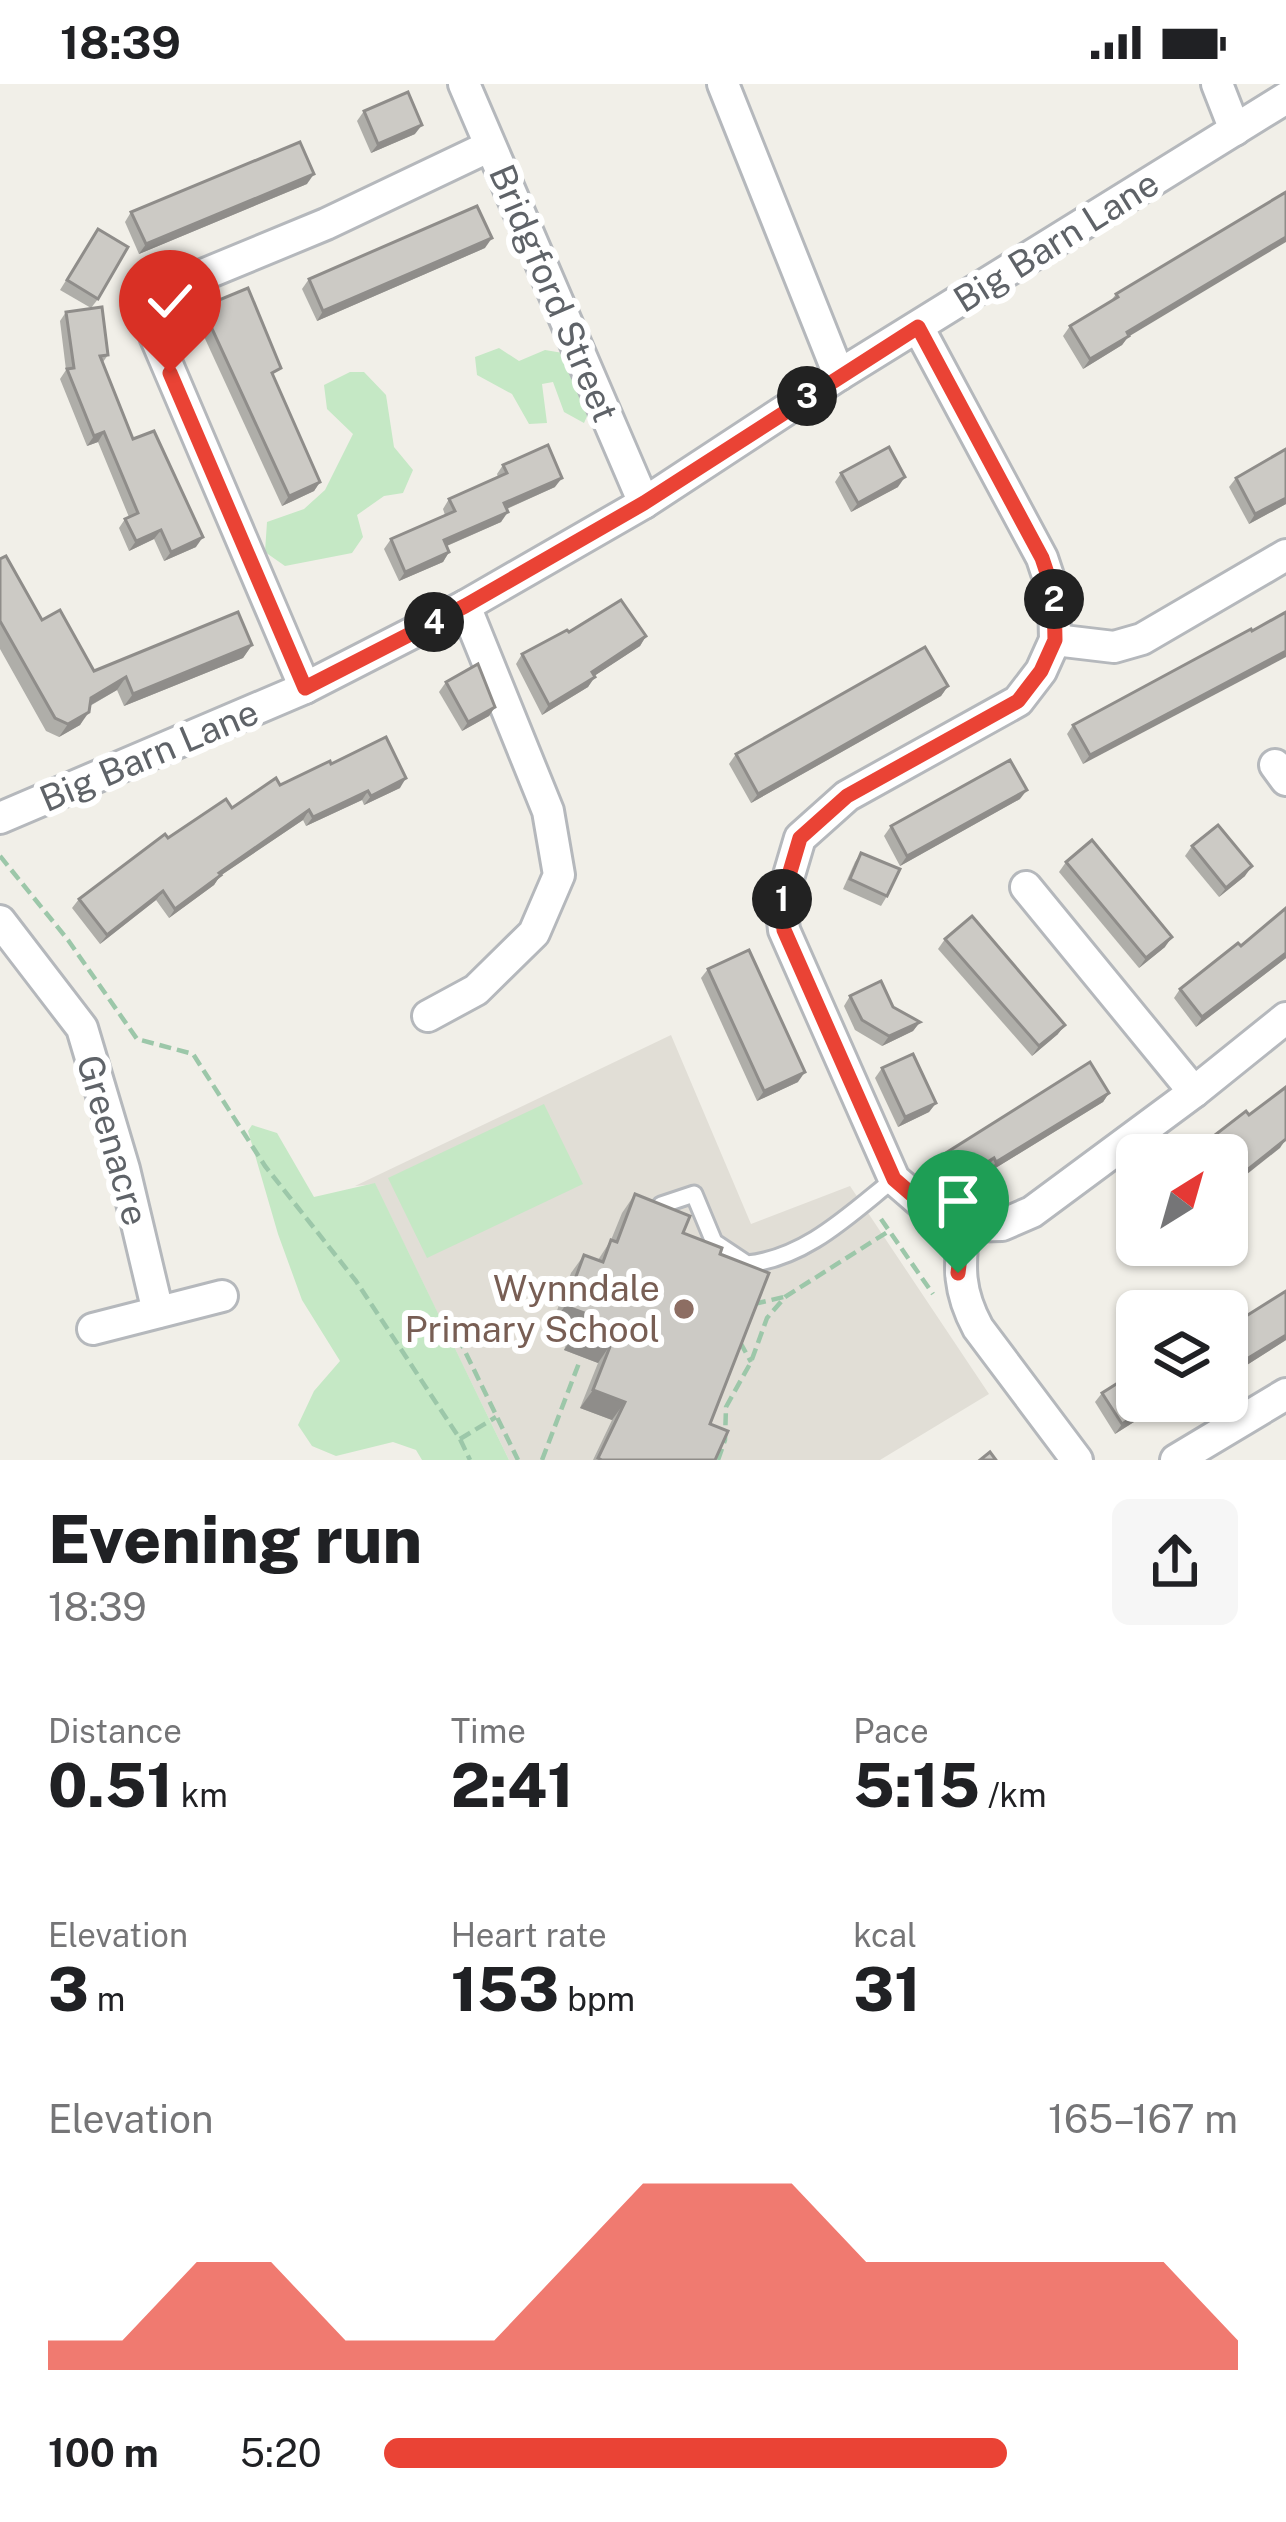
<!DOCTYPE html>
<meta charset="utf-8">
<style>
:root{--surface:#fff;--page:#f6f6f6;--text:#202124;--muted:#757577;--accent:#ea4335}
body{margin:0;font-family:"Public Sans",sans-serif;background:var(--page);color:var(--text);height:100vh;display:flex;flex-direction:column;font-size:45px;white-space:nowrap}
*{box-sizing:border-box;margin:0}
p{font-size:39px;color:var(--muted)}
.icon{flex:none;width:66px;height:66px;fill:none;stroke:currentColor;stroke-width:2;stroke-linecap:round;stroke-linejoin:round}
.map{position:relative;height:1376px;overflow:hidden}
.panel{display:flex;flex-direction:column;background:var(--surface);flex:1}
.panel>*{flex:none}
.needle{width:78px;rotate:37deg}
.fabs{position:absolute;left:1116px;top:1050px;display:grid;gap:24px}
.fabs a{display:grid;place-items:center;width:132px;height:132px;border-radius:18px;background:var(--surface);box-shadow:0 3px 9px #0004;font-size:60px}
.pin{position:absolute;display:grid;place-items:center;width:102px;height:102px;color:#fff;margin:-123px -51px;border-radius:50% 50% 50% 0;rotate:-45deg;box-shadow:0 0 12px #0007}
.pin .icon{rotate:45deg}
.km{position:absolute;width:60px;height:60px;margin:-30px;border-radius:50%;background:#222;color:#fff;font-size:33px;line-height:60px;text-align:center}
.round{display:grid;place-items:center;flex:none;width:126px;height:126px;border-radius:18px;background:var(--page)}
.summary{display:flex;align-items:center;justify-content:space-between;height:204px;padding:0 48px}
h1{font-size:66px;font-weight:800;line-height:90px}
.figures{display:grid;grid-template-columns:repeat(3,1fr);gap:18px;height:204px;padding:12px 48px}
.figures div{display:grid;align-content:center}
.figures b{font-size:60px;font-weight:800}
.figures small{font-size:33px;font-weight:400}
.figures p{font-size:33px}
.chart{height:336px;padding:24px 48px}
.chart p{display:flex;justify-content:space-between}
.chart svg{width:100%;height:216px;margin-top:12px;fill:var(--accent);opacity:.7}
ul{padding:0 48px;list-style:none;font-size:39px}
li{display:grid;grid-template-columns:192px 144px 1fr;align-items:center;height:90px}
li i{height:30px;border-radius:15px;background:var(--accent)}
.status{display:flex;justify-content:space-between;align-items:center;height:84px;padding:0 60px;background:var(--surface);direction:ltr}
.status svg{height:33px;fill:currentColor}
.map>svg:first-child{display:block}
</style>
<div class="status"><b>18:39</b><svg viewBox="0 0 49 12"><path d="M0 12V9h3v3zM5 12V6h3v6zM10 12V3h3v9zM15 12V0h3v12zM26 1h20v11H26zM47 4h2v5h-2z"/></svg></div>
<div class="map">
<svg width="1286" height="1376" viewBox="0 0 1286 1376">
<rect width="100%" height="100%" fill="#f1efe8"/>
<path fill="#e1ded6" d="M671 951 751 1140 850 1102 989 1310 880 1376H509L375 1100 355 1102Z"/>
<g fill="#c5e8c5">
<path d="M499 264 519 277 545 266 563 269 574 286 588 330 584 339 564 328 553 298 542 300 547 339 529 340 512 310 477 291 475 273Z"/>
<path d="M350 288H364L386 311 394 363 413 386 403 409 384 412 357 431 363 453 352 469 285 482 265 468 267 438 304 425 325 406 353 350 327 325 324 301Z"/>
<path d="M544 1020 583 1100 427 1174 388 1094Z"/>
<path d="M252 1041 277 1049 314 1113 375 1099 509 1376H422L416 1366 393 1358 336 1372 312 1362 298 1341 314 1307 340 1277 302 1216 278 1150 248 1047Z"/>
</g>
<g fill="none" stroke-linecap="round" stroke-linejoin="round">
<defs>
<path id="service" d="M661 1121 694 1110 714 1158 747 1180C806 1174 850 1130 894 1095"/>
<g id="minor">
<path d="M464 0 644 419"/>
<path d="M723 0 839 291"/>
<path d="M1217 0 1235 46"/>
<path d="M918 243 1042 474 1054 510 1055 556 1041 587 1018 617 847 712 800 754 781 818 784 846 894 1095 924 1121 964 1142C959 1183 958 1207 978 1244L1077 1376"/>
<path d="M1055 556 1114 563 1142 555 1286 471"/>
<path d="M305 604 155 252C155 229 158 218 176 202L326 140 490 62"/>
<path d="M1275 681 1286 696"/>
<path d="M0 734 305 604 465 522 644 419 839 291 1286 14"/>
<path d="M1026 803 1194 1008"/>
<path d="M0 837 82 944 124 1085 158 1228"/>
<path d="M428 932 476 906 534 849 559 791 548 727 465 522"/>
<path d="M964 1142 1002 1141 1032 1128 1194 1008 1286 934"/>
<path d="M93 1245 222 1212"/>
<path d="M1176 1376 1286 1310"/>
</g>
</defs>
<use href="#service" stroke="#b5b8bc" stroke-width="21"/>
<use href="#minor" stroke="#b5b8bc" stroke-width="36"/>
<g stroke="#9cc7a9" stroke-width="4.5" stroke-dasharray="12 6" stroke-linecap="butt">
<path d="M0 772 68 856 137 955 193 970 265 1082 356 1197 460 1355 470 1376"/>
<path d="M881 1135 933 1210"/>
<path d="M754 1220 784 1213"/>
<path d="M458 1253 518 1376"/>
<path d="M740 1258 751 1278"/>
<path d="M460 1355 496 1333"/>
<path d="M542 1376 579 1279"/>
<path d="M718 1376 725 1356 726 1323 751 1278 767 1234 785 1213 889 1147"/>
</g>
<use href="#service" stroke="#fff" stroke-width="15"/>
<use href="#minor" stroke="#fff" stroke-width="30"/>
</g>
<g fill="#afaea9">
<path d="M364 27 415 50 371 69 357 37Z"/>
<path d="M307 100 139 170 125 138 131 128Z"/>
<path d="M98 145V215L91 224 60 206Z"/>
<path d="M485 164 317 237 302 205 309 195Z"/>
<path d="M1116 210 1128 253 1122 261 1083 285 1063 252 1070 242 1110 218Z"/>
<path d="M202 223 274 294 320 398 314 407 282 422 195 233Z"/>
<path d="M66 228 108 271 103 278 133 355 196 463 164 477 154 455 129 467 119 444 125 435 129 433 98 358 87 362 60 295 66 286 60 237Z"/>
<path d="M1286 365V420L1249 440 1229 403 1236 394Z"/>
<path d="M503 381 555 403 507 425 501 438 447 462 449 468 443 478 399 497 384 465 391 455 445 431 443 425 449 415 498 393 497 390Z"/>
<path d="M841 389 898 403 851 428 835 398Z"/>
<path d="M0 475 42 536 94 587 252 561 243 574 124 622 117 606 90 622 80 641 59 653 46 647 0 565Z"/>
<path d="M1252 547 1083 680 1067 650 1073 641Z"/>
<path d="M569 548 646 552 640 562 594 592 588 603 542 631 516 580 522 570Z"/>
<path d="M446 598 495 623 489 632 462 647 439 608Z"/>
<path d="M948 602 941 612 751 719 729 680 736 670Z"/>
<path d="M331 680 400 704 364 721 362 716 306 742 303 736 220 792 214 801 169 834 156 816 100 860 72 824 79 815 168 754 280 701Z"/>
<path d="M1020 715 900 782 884 752 891 742Z"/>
<path d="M1192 762 1245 792 1219 813 1185 772Z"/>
<path d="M861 769 887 812 881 822 843 805 855 778Z"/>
<path d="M1066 778 1165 863 1139 884 1059 788Z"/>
<path d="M1286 824V874L1196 943 1174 914 1180 905 1241 862Z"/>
<path d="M945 855 1058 950 1032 972 938 865Z"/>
<path d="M708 885 798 998 757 1017 701 894Z"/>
<path d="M850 912 920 938 913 947 882 962 855 946 844 922Z"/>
<path d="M882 984 936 1019 929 1028 898 1043 875 994Z"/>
<path d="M1109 1009 1103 1018 989 1088 987 1084 950 1107 934 1081 941 1072Z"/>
<path d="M635 1110 683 1149 720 1170 710 1340 715 1376H593L612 1336 580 1324 598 1279 564 1266 571 1247 552 1240 571 1189 584 1171 598 1176 611 1156 622 1129Z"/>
<path d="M1286 1207V1256L1239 1286 1235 1281Z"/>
<path d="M1102 1309 1167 1317 1115 1350 1095 1318Z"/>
</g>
<g fill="#8f8d8a">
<path d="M422 41 415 50 371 69 378 60Z"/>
<path d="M314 90 307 100 139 170 146 160Z"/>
<path d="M1286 153V158L1128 253 1122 261 1083 285 1090 275 1127 248Z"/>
<path d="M492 154 485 164 317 237 323 227Z"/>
<path d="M104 348 98 358 87 362 94 352Z"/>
<path d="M905 393 898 403 851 428 858 419Z"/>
<path d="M562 394 555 403 497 429 504 419Z"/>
<path d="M320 398 314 407 282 422 289 412Z"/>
<path d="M1286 414V420L1249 440 1255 430Z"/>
<path d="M508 428 501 438 437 466 444 456Z"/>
<path d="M161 446 154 455 129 467 136 457Z"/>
<path d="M203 453 196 463 164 477 171 468Z"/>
<path d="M449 468 443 478 399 497 405 488Z"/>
<path d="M646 552 640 562 585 598 592 588Z"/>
<path d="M252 561 243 574 124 622 133 610Z"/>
<path d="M1286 567V573L1083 680 1090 671Z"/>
<path d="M126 593 117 606 82 626 91 614Z"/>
<path d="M595 593 588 603 542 631 549 621Z"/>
<path d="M948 602 941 612 751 719 758 710Z"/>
<path d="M495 623 489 632 462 647 468 638Z"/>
<path d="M89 628 80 641 59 653 68 640Z"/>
<path d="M406 694 400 704 364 721 371 712Z"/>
<path d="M1027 706 1020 715 900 782 907 772Z"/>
<path d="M368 707 362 716 306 742 313 733Z"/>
<path d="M309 726 303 736 220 792 214 801 169 834 175 825 219 789Z"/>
<path d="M1252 782 1245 792 1219 813 1226 804Z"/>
<path d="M163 807 156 816 100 860 107 851Z"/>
<path d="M1172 853 1165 863 1139 884 1146 874Z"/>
<path d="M1286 869V874L1196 943 1202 933Z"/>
<path d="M920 938 913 947 882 962 889 952Z"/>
<path d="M1065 941 1058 950 1032 972 1039 962Z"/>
<path d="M805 988 798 998 757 1017 764 1007Z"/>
<path d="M1109 1009 1103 1018 989 1088 996 1078Z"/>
<path d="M936 1019 929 1028 898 1043 905 1033Z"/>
<path d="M1286 1055 1280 1064 1227 1106V1102Z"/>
<path d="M994 1074 987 1084 950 1107 957 1097Z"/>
<path d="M565 1222 584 1229 571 1247 552 1240Z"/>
<path d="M577 1247 611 1260 598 1279 564 1266Z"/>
<path d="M1286 1251V1256L1239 1286 1245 1276Z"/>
<path d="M1242 1271 1235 1281 1227 1286V1280Z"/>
<path d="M593 1306 625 1318 612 1336 580 1324Z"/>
<path d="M1158 1317H1167L1115 1350 1122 1340Z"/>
</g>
<g fill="#cccac5" stroke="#8f8d8a" stroke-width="3">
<path d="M408 8 422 41 378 60 364 27Z"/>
<path d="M300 58 314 90 146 160 131 128Z"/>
<path d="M1286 108V153L1127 248 1129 252 1090 275 1070 242 1118 213 1116 210Z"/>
<path d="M477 122 492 154 323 227 309 195Z"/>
<path d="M98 145 128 163 98 215 67 196Z"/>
<path d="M248 204 281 284 272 289 320 398 289 412 202 223Z"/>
<path d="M102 223 108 271 100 272 133 355 154 347 203 453 171 468 161 446 136 457 125 435 138 429 104 348 94 352 67 285 74 284 66 228Z"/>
<path d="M548 361 562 394 504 419 508 428 444 456 449 468 405 488 391 455 455 427 449 415 507 389 503 381Z"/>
<path d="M889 363 905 393 858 419 841 389Z"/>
<path d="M1286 365V414L1255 430 1236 394Z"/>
<path d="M6 472 42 536 60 526 94 587 238 528 252 561 133 610 126 593 91 614 89 628 68 640 55 634 0 537V475Z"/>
<path d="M621 516 646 552 592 588 595 593 549 621 522 570 567 546 569 548Z"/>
<path d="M1286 528V567L1090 671 1073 641 1251 545 1252 547Z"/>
<path d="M925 563 948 602 758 710 736 670Z"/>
<path d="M478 580 495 623 468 638 446 598Z"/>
<path d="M386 653 406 694 371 712 368 707 313 733 309 726 219 789 221 791 175 825 163 807 107 851 79 815 165 750 168 754 226 715 232 724 276 694 280 701 330 677 331 680Z"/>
<path d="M1010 676 1027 706 907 772 891 742Z"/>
<path d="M1218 741 1252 782 1226 804 1192 762Z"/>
<path d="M1092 756 1172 853 1146 874 1066 778Z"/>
<path d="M861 769 900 785 887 812 850 795Z"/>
<path d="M1286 824V869L1202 933 1180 905 1238 859 1241 862Z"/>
<path d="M972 832 1065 941 1039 962 945 855Z"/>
<path d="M749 866 805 988 764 1007 708 885Z"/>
<path d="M881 897 893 923 920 938 889 952 862 936 850 912Z"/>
<path d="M913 970 936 1019 905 1033 882 984Z"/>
<path d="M1090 978 1109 1009 996 1078 994 1074 957 1097 941 1072Z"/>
<path d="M1286 1003V1055L1227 1102V1071H1189L1246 1027 1249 1031Z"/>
<path d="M635 1110 690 1132 683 1149 722 1164 720 1170 769 1189 710 1340 728 1347 715 1376H602L598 1374 625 1318 593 1306 611 1260 577 1247 584 1229 565 1222 584 1171 603 1178 611 1156 617 1158Z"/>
<path d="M1286 1207V1251L1245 1276 1242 1271 1227 1280V1244Z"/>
<path d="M1137 1287V1317H1158L1122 1340 1102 1309Z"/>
<path d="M990 1368 996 1376H980Z"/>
</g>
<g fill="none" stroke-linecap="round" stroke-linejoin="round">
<defs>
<path id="route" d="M170 289 305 604 465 522 644 419 918 243 1042 474 1054 510 1055 556 1041 587 1018 617 847 712 800 754 781 818 784 846 894 1095 924 1121 964 1142 958 1189"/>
</defs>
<use href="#route" stroke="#fff" stroke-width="24"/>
<use href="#route" stroke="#ea4335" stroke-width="15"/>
</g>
<circle fill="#8d6e63" stroke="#fff" stroke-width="4.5" cx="684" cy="1225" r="12"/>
<g text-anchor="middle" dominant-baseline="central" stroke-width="12" stroke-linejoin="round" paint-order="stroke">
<g font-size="36" fill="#5f6368" stroke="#fff">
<text transform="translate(1056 157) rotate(-32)">Big Barn Lane</text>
<text transform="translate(554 209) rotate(67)">Bridgford Street</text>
<text transform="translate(149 671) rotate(-23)">Big Barn Lane</text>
<text transform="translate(113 1056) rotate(74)">Greenacre</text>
</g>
<g font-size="36" fill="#785e54" stroke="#fff" text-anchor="end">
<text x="660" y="1204">Wynndale<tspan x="660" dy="41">Primary School</tspan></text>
</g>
</g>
</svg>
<div class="fabs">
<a><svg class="needle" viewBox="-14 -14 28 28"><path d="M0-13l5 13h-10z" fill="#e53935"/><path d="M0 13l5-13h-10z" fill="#757577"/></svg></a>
<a><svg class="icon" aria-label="layers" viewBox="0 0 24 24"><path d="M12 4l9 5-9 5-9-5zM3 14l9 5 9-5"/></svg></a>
</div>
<div class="pin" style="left:958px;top:1189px;background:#1e9e55"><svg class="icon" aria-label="arrive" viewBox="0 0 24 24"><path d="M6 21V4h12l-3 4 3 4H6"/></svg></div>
<div class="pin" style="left:170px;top:289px;background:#d93025"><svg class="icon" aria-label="check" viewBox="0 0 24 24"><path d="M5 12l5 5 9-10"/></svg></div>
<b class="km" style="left:782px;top:815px">1</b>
<b class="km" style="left:1054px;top:515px">2</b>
<b class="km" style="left:807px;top:312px">3</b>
<b class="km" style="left:434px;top:538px">4</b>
</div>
<section class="panel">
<div class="summary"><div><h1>Evening run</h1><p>18:39</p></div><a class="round"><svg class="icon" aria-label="share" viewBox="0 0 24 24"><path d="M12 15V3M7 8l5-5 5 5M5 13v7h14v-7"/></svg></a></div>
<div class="figures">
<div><p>Distance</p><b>0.51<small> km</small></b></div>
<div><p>Time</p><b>2:41</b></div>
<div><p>Pace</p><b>5:15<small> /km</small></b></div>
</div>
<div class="figures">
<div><p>Elevation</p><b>3<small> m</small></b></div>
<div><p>Heart rate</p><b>153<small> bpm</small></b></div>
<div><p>kcal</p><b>31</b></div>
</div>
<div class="chart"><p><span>Elevation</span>165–167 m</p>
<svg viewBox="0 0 160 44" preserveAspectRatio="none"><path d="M0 44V38L10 38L20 22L30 22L40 38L50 38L60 38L70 22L80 6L90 6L100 6L110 22L120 22L130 22L140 22L150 22L160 38V44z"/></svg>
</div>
<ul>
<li><b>100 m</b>5:20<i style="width:73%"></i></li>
</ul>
</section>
